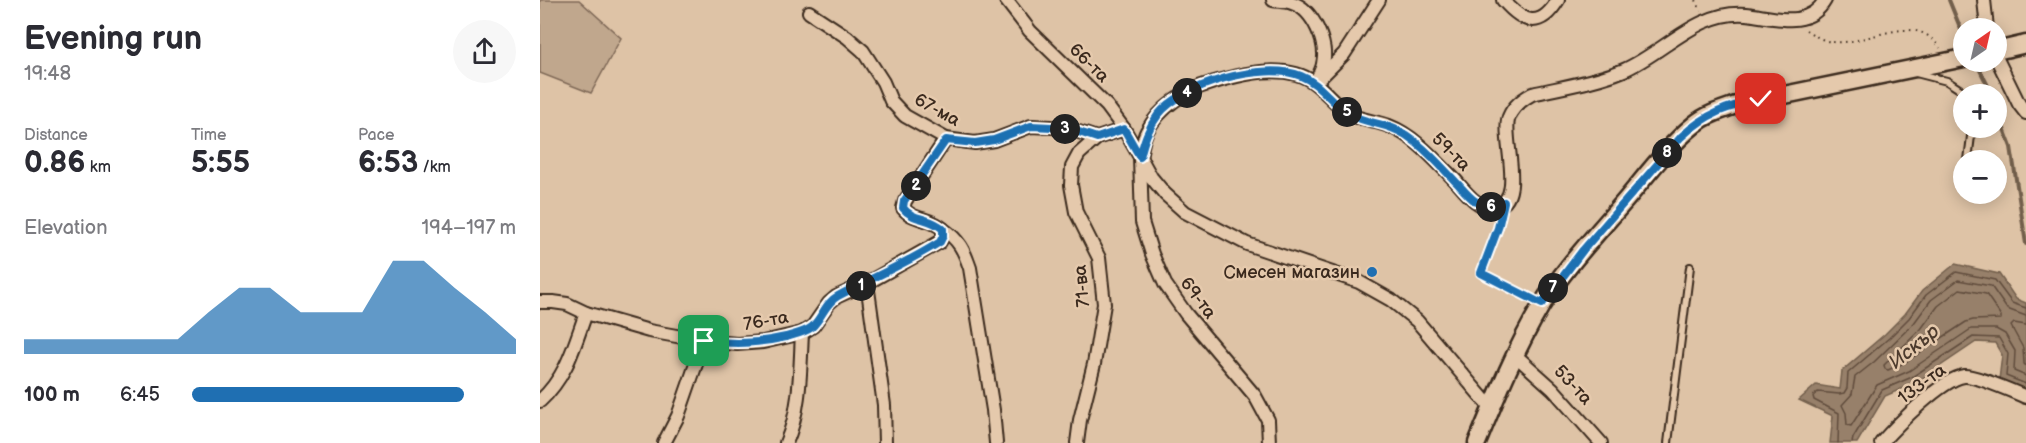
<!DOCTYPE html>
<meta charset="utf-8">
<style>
:root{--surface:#fff;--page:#f7f7f7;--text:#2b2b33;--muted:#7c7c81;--accent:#1f6fb2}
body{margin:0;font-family:"Balsamiq Sans",sans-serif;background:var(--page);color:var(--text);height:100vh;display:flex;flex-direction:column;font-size:22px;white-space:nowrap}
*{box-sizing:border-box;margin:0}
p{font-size:20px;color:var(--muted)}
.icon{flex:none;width:33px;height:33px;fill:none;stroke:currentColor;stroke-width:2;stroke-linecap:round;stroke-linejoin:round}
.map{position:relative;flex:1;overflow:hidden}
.details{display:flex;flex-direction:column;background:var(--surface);width:540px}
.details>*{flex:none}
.needle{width:39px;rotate:34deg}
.buttons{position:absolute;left:1413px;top:18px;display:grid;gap:12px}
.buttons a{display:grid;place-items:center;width:54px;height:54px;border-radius:50%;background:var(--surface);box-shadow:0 3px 15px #0003;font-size:30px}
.pin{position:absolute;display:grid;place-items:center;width:51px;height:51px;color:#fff;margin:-26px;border-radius:12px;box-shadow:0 3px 9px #0006}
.km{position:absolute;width:30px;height:30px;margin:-15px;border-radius:50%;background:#222;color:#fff;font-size:16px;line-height:30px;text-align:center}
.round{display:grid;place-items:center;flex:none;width:63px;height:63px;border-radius:32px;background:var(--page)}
.head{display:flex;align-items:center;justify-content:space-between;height:102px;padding:0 24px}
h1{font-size:33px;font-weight:600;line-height:45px}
.metrics{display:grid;grid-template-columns:repeat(3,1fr);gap:9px;height:102px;padding:6px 24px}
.metrics div{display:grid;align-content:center}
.metrics b{font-size:30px;font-weight:600}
.metrics small{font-size:16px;font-weight:400}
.metrics p{font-size:16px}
.chart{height:168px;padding:12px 24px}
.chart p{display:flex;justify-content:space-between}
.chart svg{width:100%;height:108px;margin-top:6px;fill:var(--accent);opacity:.7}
ul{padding:0 24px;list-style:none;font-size:20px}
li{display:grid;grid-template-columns:96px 72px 1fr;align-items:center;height:45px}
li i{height:15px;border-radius:8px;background:var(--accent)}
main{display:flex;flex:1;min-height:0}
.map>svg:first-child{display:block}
</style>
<main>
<section class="details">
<div class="head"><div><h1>Evening run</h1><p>19:48</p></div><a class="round"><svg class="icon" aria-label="share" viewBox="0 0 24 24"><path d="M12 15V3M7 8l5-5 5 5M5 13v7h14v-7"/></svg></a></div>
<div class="metrics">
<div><p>Distance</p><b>0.86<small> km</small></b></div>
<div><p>Time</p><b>5:55</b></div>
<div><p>Pace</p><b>6:53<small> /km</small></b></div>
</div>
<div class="chart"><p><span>Elevation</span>194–197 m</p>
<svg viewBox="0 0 160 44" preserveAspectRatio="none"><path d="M0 44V38L10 38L20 38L30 38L40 38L50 38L60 27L70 17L80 17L90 27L100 27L110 27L120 6L130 6L140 17L150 27L160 38V44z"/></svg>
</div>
<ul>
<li><b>100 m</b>6:45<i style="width:84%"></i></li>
</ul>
</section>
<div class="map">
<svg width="1486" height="443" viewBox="0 0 1486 443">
<rect width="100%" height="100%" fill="#dec3a6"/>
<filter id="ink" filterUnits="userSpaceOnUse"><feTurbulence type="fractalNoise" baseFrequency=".0167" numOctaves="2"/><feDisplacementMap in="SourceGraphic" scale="12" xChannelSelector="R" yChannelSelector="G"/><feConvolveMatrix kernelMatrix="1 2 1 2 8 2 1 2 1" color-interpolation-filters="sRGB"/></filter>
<g filter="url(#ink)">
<path fill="#c0a78d" stroke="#7e6856" stroke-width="1.5" d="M0 0H39L81 38 51 93 0 73Z"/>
<path fill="#97806a" stroke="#725e4c" stroke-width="1.5" d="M1415 264 1459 274 1476 299 1486 303V391L1459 380 1462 355 1455 343 1436 342 1375 383 1345 396 1317 443H1290L1293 416 1259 400 1276 385 1300 389 1302 371 1345 334 1365 314 1382 291Z"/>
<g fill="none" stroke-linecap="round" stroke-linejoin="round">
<g stroke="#604c3c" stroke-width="1.5">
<path d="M1420 289 1446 294 1461 316V319L1433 320 1426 322 1364 363 1348 370 1345 369 1344 365 1381 329 1398 306Z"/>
<path d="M1486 316 1467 309 1451 286 1418 280 1391 300 1374 323 1334 362 1315 377 1312 394 1302 405 1306 413 1307 425 1311 426 1337 385 1369 371 1431 329H1456L1465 334 1475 351 1474 371 1486 376"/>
<path d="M1486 325 1474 323 1471 326 1483 348 1484 364 1486 366"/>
<path d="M1298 443 1299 413 1274 400 1273 396 1278 392 1299 394 1304 393 1307 388 1308 373 1349 338 1369 318 1386 295 1416 272 1455 280 1472 303 1486 308"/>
<path d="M1312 443 1313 438 1342 390 1372 377 1433 337 1459 338 1468 354 1466 376 1486 384"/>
</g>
<g stroke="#725e4c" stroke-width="4">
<path d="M1409 0 1424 37"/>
<path d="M1436 62 1452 94"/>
<path d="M1456 108 1471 147 1486 244"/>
</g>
<defs>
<g id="service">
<path d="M1376 73 1407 81 1427 94"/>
<path d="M1428 160 1432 128"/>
<path d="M1128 443 1150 267"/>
</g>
<g id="minor">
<path d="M466 0 490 31 567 106 584 129 600 157 602 222 612 254 625 284 646 314 715 396 728 420 729 443"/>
<path d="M733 0C739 1 747 1 752 3 773 9 788 44 783 64 782 70 778 76 776 82"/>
<path d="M963 0C983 23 1000 30 1018 0"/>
<path d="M1444 0 1447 28"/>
<path d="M269 12 307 37 323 51 343 82 351 101 365 116 406 139 435 143 454 140 491 126 512 127 539 132 557 138 584 129"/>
<path d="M1456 57 1479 104 1486 113"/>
<path d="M781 77 804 54 839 0"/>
<path d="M403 229C419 240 424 250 430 268L453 410 456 443"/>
<path d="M327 283 344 405 345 443"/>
<path d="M0 302H13L27 304 46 313 109 331 164 341 197 344 223 342 262 333 273 326 289 303 296 297 327 283 400 242 403 236V229C390 217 373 221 363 208L365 201 406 139"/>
<path d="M975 355 1013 389 1061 443"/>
<path d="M0 401C27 376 34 346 46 313"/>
<path d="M951 408 877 321 851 300 819 282 707 244 645 212 625 194 611 177 600 157C602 148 603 138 607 131 620 107 646 90 671 83 698 75 728 67 756 74 780 80 790 102 810 114 821 121 837 121 849 126 875 136 895 160 915 180 925 191 938 210 954 207 986 202 963 142 968 120 971 108 981 100 992 94 1022 87 1055 82 1084 70 1125 52 1158 10 1206 14 1234 17 1268 30 1285 0"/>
<path d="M124 443 138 416 164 341"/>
<path d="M246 443C261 409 260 369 262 333"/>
<path d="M537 443 540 420 554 364 564 304 559 258 536 212 531 185 532 167 539 154 557 138"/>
<path d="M1341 443C1356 426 1402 379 1424 376 1436 375 1474 392 1486 397"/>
</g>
<g id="secondary">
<path d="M1456 51 1486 44"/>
<path d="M937 443C956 397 975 350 1001 306 1024 268 1056 235 1084 202 1106 176 1128 146 1155 124 1167 114 1182 110 1196 105L1424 58"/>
</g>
</defs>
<use href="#service" stroke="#3b2a1e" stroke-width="10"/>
<use href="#minor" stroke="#3b2a1e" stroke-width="16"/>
<use href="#secondary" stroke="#3b2a1e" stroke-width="21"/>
<g stroke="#3b2a1e" stroke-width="2" stroke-dasharray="1.5 4.5" stroke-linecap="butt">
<path d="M1156 0 1161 11"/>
<path d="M1266 30C1272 34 1280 39 1287 41 1324 50 1372 7 1400 48"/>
<path d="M961 216 941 273 990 298"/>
</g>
<use href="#service" stroke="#e5c9ac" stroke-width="6"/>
<use href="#minor" stroke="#e5c9ac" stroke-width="12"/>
<use href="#secondary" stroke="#e5c9ac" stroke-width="16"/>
</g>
</g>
<g fill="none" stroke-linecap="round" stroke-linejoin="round" filter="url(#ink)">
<defs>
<path id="route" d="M164 341C196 344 215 344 246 337 255 334 264 333 272 327 282 318 285 303 298 296 332 278 367 263 400 242L403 236V229C390 217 373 221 363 208L364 201 406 140 435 143 454 140 491 126 512 127 539 132 557 138 584 129 600 157C604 141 608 128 618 115 642 84 724 61 761 76 782 84 791 104 811 115 828 124 849 123 866 135 885 148 900 165 916 182 922 188 928 196 935 201 945 207 955 209 964 202L958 228 941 273 1002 304 1043 250 1141 137C1168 112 1187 107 1221 99"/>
</defs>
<use href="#route" stroke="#fff" stroke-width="12"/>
<use href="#route" stroke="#1f6fb2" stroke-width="8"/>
</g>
<circle fill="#1f6fb2" stroke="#e5c9ac" stroke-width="2" cx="832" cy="272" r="6"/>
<g text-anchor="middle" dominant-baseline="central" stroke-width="5" stroke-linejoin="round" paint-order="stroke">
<g font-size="18" fill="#3b2a1e" stroke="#e5c9ac">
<text transform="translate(549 63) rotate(44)">66-та</text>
<text transform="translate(397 110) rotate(29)">67-ма</text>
<text transform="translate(911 152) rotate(45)">59-та</text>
<text transform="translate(542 286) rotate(-95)">71-ва</text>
<text transform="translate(658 298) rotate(53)">69-та</text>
<text transform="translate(226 321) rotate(-10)">76-та</text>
<text transform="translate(1382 384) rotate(-36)">133-та</text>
<text transform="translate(1033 385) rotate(47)">53-та</text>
</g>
<g font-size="18" fill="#3b2a1e" stroke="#e5c9ac" text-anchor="end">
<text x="820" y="272">Смесен магазин</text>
</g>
<g font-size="20" font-style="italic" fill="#4d3b2d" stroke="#e5c9ac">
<text transform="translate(1374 347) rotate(-39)">Искър</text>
</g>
</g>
</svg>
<div class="buttons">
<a><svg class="needle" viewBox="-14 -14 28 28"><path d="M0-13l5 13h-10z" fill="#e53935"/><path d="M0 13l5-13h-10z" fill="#7c7c81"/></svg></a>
<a>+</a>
<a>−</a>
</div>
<div class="pin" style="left:164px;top:341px;background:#1e9e55"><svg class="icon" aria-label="arrive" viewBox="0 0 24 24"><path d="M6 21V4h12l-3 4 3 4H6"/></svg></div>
<div class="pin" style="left:1221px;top:99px;background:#d93025"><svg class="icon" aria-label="check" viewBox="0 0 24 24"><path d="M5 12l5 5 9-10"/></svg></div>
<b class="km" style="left:321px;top:286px">1</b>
<b class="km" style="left:376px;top:186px">2</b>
<b class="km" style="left:525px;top:129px">3</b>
<b class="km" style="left:647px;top:93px">4</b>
<b class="km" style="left:807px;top:112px">5</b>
<b class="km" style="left:951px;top:207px">6</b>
<b class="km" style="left:1013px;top:288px">7</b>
<b class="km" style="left:1127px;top:153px">8</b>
</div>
</main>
